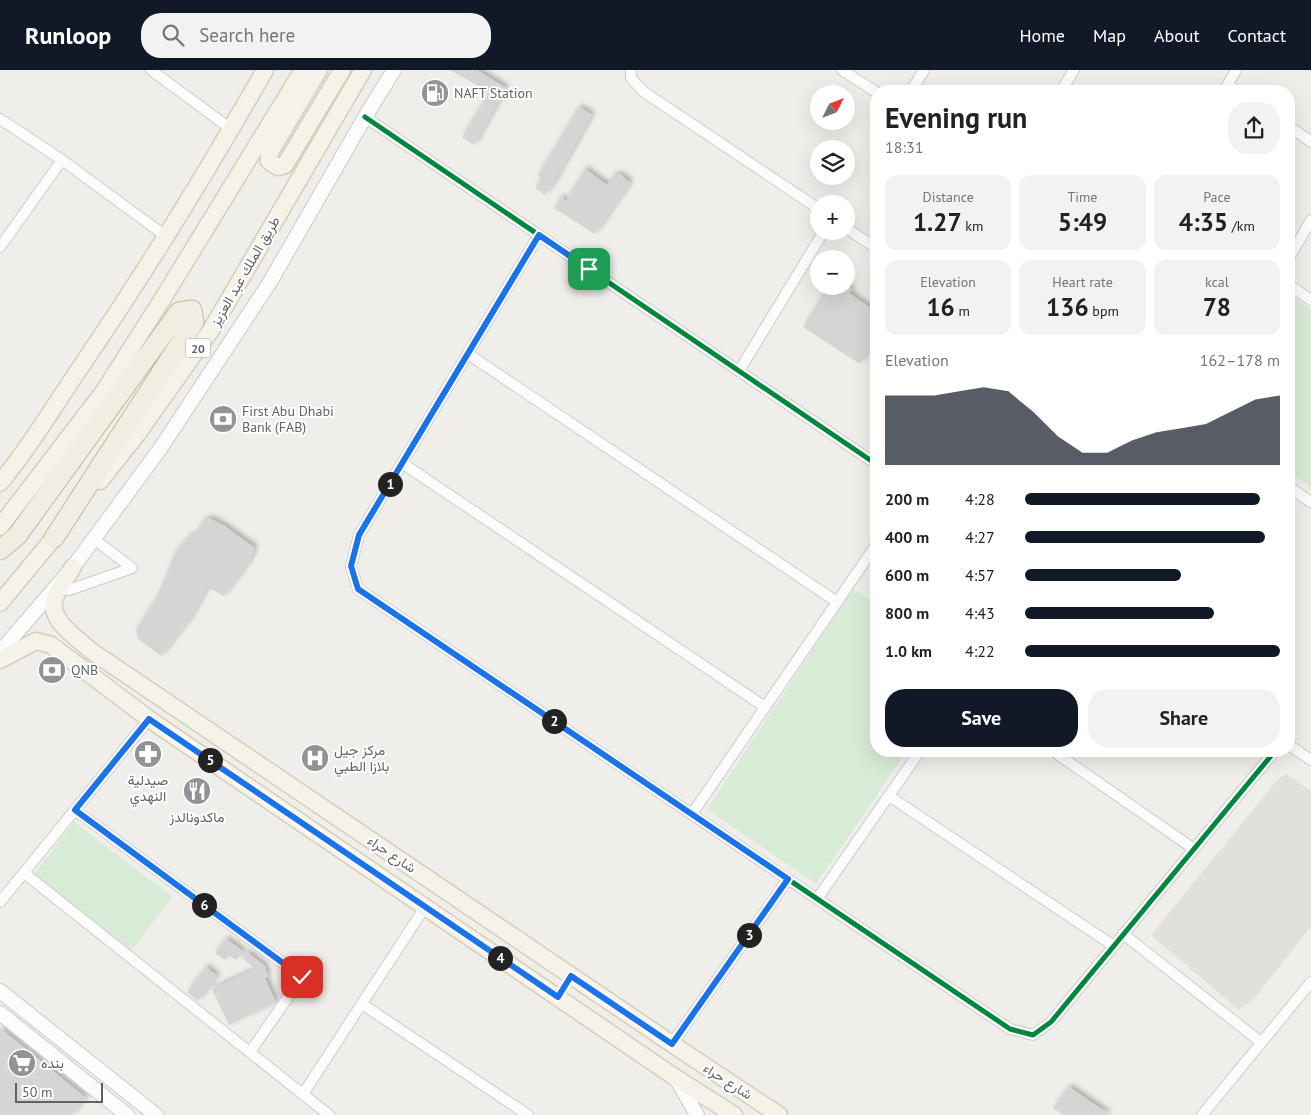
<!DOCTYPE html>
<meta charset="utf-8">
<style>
:root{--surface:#fff;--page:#f2f2f2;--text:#222;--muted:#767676;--accent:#111827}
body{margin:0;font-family:"PT Sans",Vazirmatn,sans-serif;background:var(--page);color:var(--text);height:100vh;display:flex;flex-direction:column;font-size:19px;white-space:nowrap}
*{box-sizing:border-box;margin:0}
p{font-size:16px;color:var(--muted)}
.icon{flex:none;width:28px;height:28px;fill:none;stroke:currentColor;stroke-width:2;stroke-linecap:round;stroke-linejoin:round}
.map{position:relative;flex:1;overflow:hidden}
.sheet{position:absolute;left:870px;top:15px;width:425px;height:672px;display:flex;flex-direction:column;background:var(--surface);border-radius:20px;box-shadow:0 5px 20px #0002}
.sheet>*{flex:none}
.needle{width:32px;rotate:48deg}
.fabs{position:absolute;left:810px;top:15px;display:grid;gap:10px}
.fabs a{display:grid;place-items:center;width:45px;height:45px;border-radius:50%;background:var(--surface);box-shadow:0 5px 20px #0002;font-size:25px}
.scale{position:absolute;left:15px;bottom:12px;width:88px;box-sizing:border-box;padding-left:5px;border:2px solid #5f6368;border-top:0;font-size:14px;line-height:18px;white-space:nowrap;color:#5f6368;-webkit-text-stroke:4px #fff;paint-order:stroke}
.pin{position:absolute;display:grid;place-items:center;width:42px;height:42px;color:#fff;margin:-21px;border-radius:10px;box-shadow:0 2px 8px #0006}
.km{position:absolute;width:25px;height:25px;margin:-12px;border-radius:50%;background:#222;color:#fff;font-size:14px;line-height:25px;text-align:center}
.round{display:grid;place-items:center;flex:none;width:52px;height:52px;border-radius:20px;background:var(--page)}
.overview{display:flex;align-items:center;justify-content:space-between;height:85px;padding:0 15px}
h1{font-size:28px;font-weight:800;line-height:38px}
.metrics{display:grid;grid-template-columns:repeat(3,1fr);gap:8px;height:85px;padding:5px 15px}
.metrics div{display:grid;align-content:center;border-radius:12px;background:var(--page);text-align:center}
.metrics b{font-size:25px;font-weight:800}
.metrics small{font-size:14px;font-weight:400}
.metrics p{font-size:14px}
.chart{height:140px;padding:10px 15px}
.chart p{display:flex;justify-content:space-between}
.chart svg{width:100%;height:90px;margin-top:5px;fill:var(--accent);opacity:.7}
.button{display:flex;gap:10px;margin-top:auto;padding:10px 15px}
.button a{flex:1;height:58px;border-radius:20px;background:var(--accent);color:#fff;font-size:20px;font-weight:800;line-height:58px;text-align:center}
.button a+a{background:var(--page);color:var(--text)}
ul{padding:0 15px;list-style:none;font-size:16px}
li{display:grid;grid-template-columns:80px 60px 1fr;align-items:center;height:38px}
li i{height:12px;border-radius:6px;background:var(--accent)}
header{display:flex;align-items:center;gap:30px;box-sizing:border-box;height:70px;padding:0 25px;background:var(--accent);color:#fff}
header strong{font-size:24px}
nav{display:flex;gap:28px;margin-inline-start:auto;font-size:18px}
.search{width:350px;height:45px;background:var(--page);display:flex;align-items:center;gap:12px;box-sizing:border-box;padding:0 18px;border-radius:20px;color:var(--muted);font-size:19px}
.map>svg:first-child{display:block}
</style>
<header>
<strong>Runloop</strong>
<div class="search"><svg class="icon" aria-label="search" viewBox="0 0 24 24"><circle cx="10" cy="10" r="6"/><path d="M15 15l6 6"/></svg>Search here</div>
<nav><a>Home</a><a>Map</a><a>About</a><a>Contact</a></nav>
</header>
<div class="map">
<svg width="1311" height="1045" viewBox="0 0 1311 1045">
<defs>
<filter id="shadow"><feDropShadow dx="3" dy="-3" stdDeviation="2.5" flood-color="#0004"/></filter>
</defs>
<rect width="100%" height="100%" fill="#efeeea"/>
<path fill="#e2e0da" d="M1286 704 1311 721V856L1254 929 1239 940 1151 865 1279 708Z"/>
<g fill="#d8ebd6">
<path d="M1291 226 1311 239V417L1289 402V229Z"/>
<path d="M853 519 876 534V681H907L816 814 707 739Z"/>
<path d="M74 752 172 827 131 881 33 806Z"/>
</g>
<g fill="#d6d5d3" filter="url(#shadow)">
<path d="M450 0H477L506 18 474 75 462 67 489 22Z"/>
<path d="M579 37 592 45 553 114 545 125 535 118 541 109 538 105Z"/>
<path d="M585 99 607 115 615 104 618 106 620 104 630 113 595 164 554 138 561 127 566 131Z"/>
<path d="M829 216H846L852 219 849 223 873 240 876 235V270L860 294 803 257Z"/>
<path d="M209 448 223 455 255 478 249 492 224 526 208 517 189 550 161 586 138 569 136 560 158 525 175 483 188 468 196 463 203 451Z"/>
<path d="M226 869 243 881 236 890 229 885 225 890 215 883Z"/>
<path d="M247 882 266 897 265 898 268 906 265 908 276 933 229 955 212 919 256 899 242 888Z"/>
<path d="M206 897 217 906 198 931 187 922Z"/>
<path d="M0 958 86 1028 72 1045H0Z"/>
<path d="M1069 1017 1110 1045H1063L1053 1038Z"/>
</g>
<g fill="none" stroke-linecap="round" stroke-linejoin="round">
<defs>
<g id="street">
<path d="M151 0 231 59"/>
<path d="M631 0V8L644 22 819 139"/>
<path d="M842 0 876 22"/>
<path d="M1228 15 1237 21"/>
<path d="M911 21 924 0"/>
<path d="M1061 21 1074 0"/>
<path d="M1224 21 1236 0"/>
<path d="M365 47 876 394"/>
<path d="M0 49 62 90 167 167"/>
<path d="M1289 56 1311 72"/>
<path d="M846 158 876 178"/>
<path d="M539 165 359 465 351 496 358 519 1010 959 1033 965 1051 952 1275 681"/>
<path d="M0 177 62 90"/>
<path d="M1289 188 1311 150"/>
<path d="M1289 215 1311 230"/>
<path d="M468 284 837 532"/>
<path d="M739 301 824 161"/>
<path d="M402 393 765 637"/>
<path d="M1289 417 1311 432"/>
<path d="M69 520 132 498 94 469"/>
<path d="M1289 675 1311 690"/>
<path d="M1053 681 1194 779"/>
<path d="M889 726 1114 876"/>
<path d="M75 740 302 907 250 982"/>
<path d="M692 744 876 475"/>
<path d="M24 803 329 1045"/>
<path d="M817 829 920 681"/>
<path d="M0 832 149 649"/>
<path d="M1123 864 1261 972"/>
<path d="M362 934 528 1045"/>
<path d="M672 974 788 809"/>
<path d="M303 1024 425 837"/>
<path d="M1202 1045 1311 912"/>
</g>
<g id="secondary">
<path d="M0 582 73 497 160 379 270 212 365 47 394 0"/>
<path d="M0 921 156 1045"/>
<path d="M0 943 127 1045"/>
<path d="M676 1008 697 1045"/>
</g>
<g id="primary">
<path d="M319 0 269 84V91L278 97 285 95 342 0"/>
<path d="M100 411 138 363 211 260 363 0"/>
<path d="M0 413C30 377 54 336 80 298 146 201 207 102 265 0"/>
<path d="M0 457 104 321 165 225 303 0"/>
<path d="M73 497C67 507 59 517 55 528 47 549 77 568 90 580L672 974 779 1045"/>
<path d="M0 533 62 458"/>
<path d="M0 590 36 571 51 575 149 649 676 1008 734 1045"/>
</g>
<path id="highway" d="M0 480 17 466 179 242 192 240 194 252 54 468"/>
</defs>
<use href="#street" stroke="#cbcccc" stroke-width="12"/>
<use href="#secondary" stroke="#cacacb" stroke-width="16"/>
<use href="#primary" stroke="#d7ceb8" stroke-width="19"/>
<use href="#highway" stroke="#c8b996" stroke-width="21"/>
<use href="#street" stroke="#fdfcfc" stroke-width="10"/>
<use href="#secondary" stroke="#fdfcfc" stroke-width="14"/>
<use href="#primary" stroke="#f4f2e9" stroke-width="16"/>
<use href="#highway" stroke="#f0ede3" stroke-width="19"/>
<defs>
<g id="cycleway">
<path d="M365 47 876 394"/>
<path d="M539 165 359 465 351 496 358 519 1010 959 1033 965 1051 952 1275 681"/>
</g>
</defs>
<use href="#cycleway" stroke="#fff" stroke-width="8"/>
<use href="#cycleway" stroke="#00873e" stroke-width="5"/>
</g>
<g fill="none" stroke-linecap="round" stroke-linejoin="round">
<defs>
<path id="route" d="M302 907 75 740 149 649 558 927 571 906 672 974 788 809 358 519 351 496 359 465 539 165 589 199"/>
</defs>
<use href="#route" stroke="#fff" stroke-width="10"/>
<use href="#route" stroke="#1a73e8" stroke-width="6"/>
</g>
<defs>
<symbol id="fuel-disc" viewBox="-11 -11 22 22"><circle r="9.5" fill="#919496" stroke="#fff"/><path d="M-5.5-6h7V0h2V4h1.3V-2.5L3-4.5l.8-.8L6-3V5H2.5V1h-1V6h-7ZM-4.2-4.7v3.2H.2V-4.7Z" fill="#fff"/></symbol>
<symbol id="bank-disc" viewBox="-11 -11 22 22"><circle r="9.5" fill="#919496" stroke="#fff"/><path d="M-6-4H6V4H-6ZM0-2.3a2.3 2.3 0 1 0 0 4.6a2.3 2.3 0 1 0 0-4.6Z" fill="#fff"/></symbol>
<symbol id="pharmacy-disc" viewBox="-11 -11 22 22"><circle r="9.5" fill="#919496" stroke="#fff"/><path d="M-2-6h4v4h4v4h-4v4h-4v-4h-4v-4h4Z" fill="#fff"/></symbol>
<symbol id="hospital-disc" viewBox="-11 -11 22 22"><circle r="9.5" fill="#919496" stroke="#fff"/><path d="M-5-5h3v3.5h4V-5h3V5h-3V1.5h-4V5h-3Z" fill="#fff"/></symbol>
<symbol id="restaurant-disc" viewBox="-11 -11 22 22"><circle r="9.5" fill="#919496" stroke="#fff"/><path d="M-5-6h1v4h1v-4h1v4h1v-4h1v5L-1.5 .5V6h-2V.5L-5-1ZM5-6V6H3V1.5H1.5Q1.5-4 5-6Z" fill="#fff"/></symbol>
<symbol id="supermarket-disc" viewBox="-11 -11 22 22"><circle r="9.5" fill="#919496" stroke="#fff"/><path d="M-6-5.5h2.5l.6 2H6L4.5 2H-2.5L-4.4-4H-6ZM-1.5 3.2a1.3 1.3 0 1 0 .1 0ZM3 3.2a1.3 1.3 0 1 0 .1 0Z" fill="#fff"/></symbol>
</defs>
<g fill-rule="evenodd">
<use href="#fuel-disc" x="419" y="7" width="32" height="32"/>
<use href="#bank-disc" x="207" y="333" width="32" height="32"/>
<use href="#bank-disc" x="36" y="584" width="32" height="32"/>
<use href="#pharmacy-disc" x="132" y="668" width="32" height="32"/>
<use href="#hospital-disc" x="299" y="672" width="32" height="32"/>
<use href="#restaurant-disc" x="181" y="705" width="32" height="32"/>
<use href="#supermarket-disc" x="6" y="977" width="32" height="32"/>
</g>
<g text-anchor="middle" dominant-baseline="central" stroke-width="4" stroke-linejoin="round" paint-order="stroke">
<rect fill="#fff" stroke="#8f9295" stroke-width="1" x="185.5" y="268.5" width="25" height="19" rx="4"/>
<g font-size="12" font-weight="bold" fill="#5f6368">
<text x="198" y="278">20</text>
</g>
<g font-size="14" fill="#5f6368" stroke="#fff" text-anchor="start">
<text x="454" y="23">NAFT Station</text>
<text x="242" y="341">First Abu Dhabi<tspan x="242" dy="16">Bank (FAB)</tspan></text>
<text x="71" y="600">QNB</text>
<text x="334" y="680">مركز جيل<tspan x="334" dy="16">بلازا الطبي</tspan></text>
<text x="148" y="710" text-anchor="middle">صيدلية<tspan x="148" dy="16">النهدي</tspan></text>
<text x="197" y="747" text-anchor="middle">ماكدونالدز</text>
<text x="41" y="993">بنده</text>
</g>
<g font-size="14" fill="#5f6368" stroke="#fff">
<text transform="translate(245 201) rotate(-60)">طريق الملك عبد العزيز</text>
<text transform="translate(392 784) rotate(34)">شارع حراء</text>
<text transform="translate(728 1011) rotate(33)">شارع حراء</text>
</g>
</g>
</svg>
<div class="fabs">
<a><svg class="needle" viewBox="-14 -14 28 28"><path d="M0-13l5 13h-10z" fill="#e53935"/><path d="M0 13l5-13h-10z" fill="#767676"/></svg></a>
<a><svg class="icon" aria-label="layers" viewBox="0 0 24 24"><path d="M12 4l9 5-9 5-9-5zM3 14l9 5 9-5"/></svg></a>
<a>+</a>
<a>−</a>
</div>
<div class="scale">50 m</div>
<div class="pin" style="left:589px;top:199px;background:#1e9e55"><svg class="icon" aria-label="arrive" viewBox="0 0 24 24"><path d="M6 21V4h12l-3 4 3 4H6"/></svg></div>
<div class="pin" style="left:302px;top:907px;background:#d93025"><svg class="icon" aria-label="check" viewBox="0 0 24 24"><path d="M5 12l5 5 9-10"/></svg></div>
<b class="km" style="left:390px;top:414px">1</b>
<b class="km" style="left:554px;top:651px">2</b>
<b class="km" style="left:749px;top:865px">3</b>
<b class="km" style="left:500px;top:888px">4</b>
<b class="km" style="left:210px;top:690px">5</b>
<b class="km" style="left:204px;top:835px">6</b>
<section class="sheet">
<div class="overview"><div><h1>Evening run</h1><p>18:31</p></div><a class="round"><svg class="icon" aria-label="share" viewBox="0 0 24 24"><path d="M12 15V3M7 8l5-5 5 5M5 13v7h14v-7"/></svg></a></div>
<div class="metrics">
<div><p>Distance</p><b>1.27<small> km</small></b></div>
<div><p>Time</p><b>5:49</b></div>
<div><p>Pace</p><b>4:35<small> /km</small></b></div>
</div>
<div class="metrics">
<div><p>Elevation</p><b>16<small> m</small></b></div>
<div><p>Heart rate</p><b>136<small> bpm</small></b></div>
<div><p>kcal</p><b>78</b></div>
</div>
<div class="chart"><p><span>Elevation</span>162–178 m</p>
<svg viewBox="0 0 160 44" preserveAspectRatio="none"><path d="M0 44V10L10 10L20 10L30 8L40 6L50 8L60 18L70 30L80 38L90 38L100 32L110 28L120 26L130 24L140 18L150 12L160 10V44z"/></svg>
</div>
<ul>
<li><b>200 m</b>4:28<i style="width:92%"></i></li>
<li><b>400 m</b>4:27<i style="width:94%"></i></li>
<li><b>600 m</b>4:57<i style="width:61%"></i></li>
<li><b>800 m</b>4:43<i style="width:74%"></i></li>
<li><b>1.0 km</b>4:22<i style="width:100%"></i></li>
</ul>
<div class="button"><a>Save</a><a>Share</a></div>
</section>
</div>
